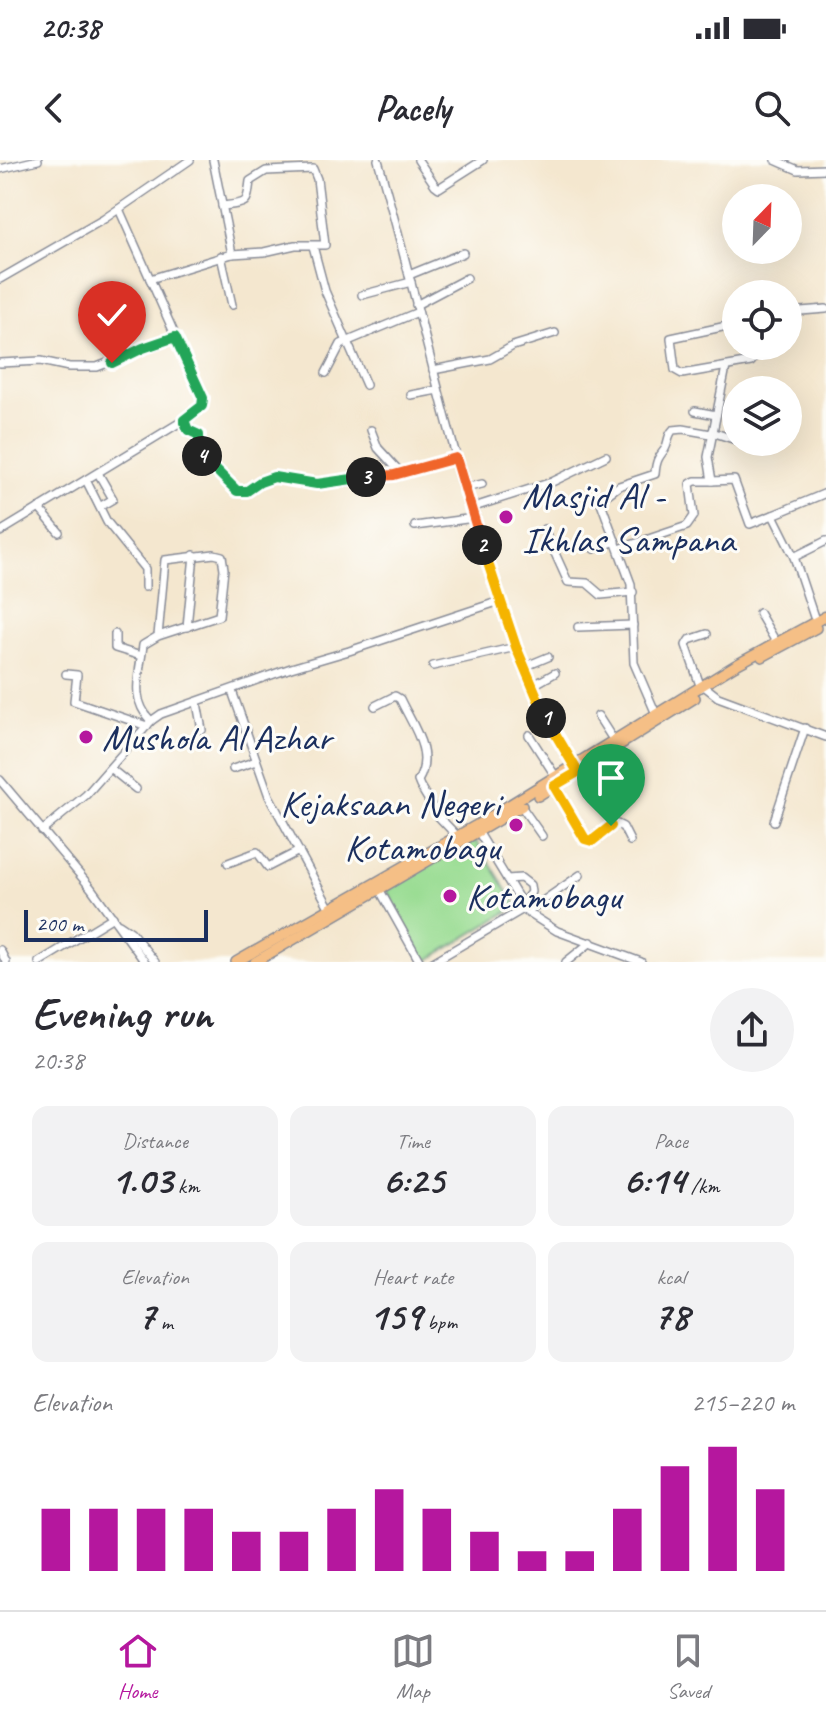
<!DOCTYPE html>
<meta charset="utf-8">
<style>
:root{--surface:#fff;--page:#f2f2f3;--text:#2b2b33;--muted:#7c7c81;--line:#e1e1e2;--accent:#b5179e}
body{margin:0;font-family:Caveat,sans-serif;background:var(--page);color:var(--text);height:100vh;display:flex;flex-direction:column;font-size:30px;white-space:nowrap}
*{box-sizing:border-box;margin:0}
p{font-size:26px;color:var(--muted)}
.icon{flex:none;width:44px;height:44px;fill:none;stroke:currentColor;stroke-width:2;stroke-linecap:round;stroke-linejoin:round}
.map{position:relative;height:802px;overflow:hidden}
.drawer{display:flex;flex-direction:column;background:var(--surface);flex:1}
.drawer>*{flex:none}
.needle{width:52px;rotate:23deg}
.controls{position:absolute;left:722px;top:24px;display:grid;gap:16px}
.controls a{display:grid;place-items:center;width:80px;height:80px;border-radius:50%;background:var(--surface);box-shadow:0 8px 32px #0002;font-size:40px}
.scale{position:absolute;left:24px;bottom:20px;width:184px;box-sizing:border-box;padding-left:8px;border:4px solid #1b2f5e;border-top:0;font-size:22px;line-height:28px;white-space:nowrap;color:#1b2f5e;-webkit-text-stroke:6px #fdfcf7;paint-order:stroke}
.pin{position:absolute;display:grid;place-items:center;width:68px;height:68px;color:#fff;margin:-82px -34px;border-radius:50% 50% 50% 0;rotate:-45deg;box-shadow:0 0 8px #0007}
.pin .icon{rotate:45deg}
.km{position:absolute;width:40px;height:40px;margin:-20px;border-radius:50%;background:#222;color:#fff;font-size:22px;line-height:40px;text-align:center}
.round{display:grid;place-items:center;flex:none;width:84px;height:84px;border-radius:42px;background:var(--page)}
.summary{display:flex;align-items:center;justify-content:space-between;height:136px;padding:0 32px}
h1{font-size:44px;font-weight:800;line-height:60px}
.metrics{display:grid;grid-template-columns:repeat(3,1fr);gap:12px;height:136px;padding:8px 32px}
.metrics div{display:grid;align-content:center;border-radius:16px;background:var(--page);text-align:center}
.metrics b{font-size:40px;font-weight:800}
.metrics small{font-size:22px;font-weight:400}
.metrics p{font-size:22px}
.chart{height:224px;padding:16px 32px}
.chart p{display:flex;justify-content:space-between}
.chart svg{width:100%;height:144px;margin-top:8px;stroke:var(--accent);stroke-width:6}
.status{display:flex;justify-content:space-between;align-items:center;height:56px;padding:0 40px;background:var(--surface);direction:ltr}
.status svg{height:22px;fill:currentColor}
header{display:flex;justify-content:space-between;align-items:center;height:104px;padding:0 32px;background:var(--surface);font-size:36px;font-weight:800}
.dock{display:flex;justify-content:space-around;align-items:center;height:112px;border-top:2px solid var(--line);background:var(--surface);font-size:22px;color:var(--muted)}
.dock a{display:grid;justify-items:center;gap:4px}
.dock .active{color:var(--accent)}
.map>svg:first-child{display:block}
</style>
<div class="status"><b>20:38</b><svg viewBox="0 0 49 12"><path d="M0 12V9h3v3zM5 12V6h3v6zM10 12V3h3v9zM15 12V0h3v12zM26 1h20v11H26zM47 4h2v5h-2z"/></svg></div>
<header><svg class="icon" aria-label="back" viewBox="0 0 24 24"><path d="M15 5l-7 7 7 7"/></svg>Pacely<svg class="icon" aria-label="search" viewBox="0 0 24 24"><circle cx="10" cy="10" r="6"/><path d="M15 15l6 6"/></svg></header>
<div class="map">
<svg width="826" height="802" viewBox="0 0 826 802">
<rect width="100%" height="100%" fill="#fdfcf7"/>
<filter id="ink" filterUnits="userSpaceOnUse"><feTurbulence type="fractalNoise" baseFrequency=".0125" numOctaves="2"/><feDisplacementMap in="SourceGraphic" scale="16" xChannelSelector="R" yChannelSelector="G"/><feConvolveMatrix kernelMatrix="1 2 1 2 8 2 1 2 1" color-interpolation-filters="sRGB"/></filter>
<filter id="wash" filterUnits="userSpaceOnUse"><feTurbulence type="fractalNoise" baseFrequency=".006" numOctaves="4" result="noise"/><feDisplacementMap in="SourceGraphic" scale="32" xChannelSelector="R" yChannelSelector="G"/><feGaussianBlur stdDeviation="1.8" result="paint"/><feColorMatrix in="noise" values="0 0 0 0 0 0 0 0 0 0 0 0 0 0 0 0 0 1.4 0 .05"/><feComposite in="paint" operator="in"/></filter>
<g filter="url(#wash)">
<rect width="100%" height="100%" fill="#f4e7cf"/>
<path fill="#9bdd94" stroke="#5b8679" stroke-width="2" d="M472 675 517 746 425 802 385 727Z"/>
</g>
<g filter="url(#ink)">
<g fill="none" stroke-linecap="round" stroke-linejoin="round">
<defs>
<g id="minor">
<path d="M213 0 232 94"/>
<path d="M378 0C416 133 445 269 487 401 510 472 533 546 575 608"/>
<path d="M418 0 435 25 439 28 483 0"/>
<path d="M775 0 798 10 826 9"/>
<path d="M0 9 38 0"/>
<path d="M313 86 325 131 366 225"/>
<path d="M221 96 232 145"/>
<path d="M409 115 463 93"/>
<path d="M0 119 104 59 190 0"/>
<path d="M150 119 232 94 264 92 295 85H325L317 19 313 9 266 11 250 21C247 44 249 43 222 46"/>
<path d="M362 135 411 122"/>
<path d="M416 145 467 118"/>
<path d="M788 152 826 149"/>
<path d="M736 164 671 178 675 210 682 214 751 202 754 198V186"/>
<path d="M0 203 41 201 69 207H97L175 177"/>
<path d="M726 207 708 297 712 321 734 320 750 364 773 355 794 397"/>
<path d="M433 210 490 199 513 186 555 173"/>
<path d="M326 213 341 184 418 152"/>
<path d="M411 235 438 230"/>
<path d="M695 251 716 255"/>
<path d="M184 260 188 270 199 275 201 295 237 331H247L260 322 274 317 317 324 388 316 456 298"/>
<path d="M371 270 378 288 401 313"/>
<path d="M712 272 736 280"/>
<path d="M98 313 113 339 101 346"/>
<path d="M86 320 107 362 145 409V427"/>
<path d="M465 328 482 324"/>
<path d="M39 348 59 372"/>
<path d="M471 348 552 322 606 296"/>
<path d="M773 355 826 333"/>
<path d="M415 366 474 358"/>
<path d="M544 369 568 422 587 423 601 435 633 432"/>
<path d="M0 372 184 260 202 246 203 238 119 49"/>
<path d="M594 389 616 381"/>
<path d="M619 389 687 366 694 356 690 324 695 321H712"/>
<path d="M759 453 776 482"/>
<path d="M816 463 794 397 826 381"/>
<path d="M187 467 194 395"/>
<path d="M578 467 633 465"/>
<path d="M115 474V488L141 496"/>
<path d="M433 506 516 487"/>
<path d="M524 507 548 497"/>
<path d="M66 514 77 515 74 541 147 566"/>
<path d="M532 526 555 513"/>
<path d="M704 526 718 537 826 577"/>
<path d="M701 528 686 485 689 480 707 474"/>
<path d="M232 531 269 636 330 749"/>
<path d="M197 543 202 570"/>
<path d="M375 546 395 536 400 539C412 565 435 593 418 621L420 626 438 656 457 676"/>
<path d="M656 554 634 503 631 424 600 340 619 326 655 314C656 301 658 298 665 289 669 282 667 276 673 270L683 269 711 274"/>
<path d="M598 556 614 581"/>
<path d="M151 561C129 538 140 514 143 485L158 476 219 456 224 409 222 396 214 394 165 400 158 476"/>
<path d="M529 575 556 617"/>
<path d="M111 609 136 629"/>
<path d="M233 609 256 601"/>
<path d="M0 620 91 728 145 802"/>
<path d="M554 626 588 681 617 664 623 667 630 681"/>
<path d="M521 646 542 676"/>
<path d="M774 661 805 568"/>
<path d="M476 668 527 752 557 771 641 802"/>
<path d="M42 671 86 635 151 561 161 554 291 508 349 491 500 441"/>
<path d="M228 703 257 692 268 707 299 691"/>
<path d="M507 719 521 718 530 725 531 732 522 744"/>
<path d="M378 727 420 802"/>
<path d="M527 752 580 715"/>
<path d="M119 764 131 772 155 802"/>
<path d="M0 790 6 802"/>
<path d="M39 802 113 757"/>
<path d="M433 802 525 748"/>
<path d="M566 802 591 782"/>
</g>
<g id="major">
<path d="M762 497 816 468"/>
<path d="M538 636 695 538"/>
<path d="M236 802 475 666 734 506 826 456"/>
<path d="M255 802 522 646"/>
</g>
</defs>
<use href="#minor" stroke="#888b96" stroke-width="10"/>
<use href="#major" stroke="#888b96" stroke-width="12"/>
<use href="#minor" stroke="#fff" stroke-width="7"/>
<use href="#major" stroke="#f5bf86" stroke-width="9"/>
</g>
</g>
<g fill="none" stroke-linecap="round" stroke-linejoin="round" filter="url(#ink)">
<defs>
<path id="split-1" d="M546 558 578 612 554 626 585 679 592 681 611 666"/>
<path id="split-2" d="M482 385 516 487 546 558"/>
<path id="split-3" d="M366 317 394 315 456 298 482 385"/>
<path id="split-4" d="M202 296 237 331H247L260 322 274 317 317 324 366 317"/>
<path id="split-5" d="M112 203 143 188 175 177 203 238 202 246 184 260 188 270 199 275V292L202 296"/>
</defs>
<use href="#split-1" stroke="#fff" stroke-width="16"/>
<use href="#split-2" stroke="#fff" stroke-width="16"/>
<use href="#split-3" stroke="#fff" stroke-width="16"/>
<use href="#split-4" stroke="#fff" stroke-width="16"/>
<use href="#split-5" stroke="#fff" stroke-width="16"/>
<use href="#split-1" stroke="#f5b400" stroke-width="10"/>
<use href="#split-2" stroke="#f5b400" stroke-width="10"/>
<use href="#split-3" stroke="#f0652b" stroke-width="10"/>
<use href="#split-4" stroke="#22a559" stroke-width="10"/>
<use href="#split-5" stroke="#22a559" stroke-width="10"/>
</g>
<g fill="#b5179e" stroke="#fdfcf7" stroke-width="3">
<circle cx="506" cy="357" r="8"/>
<circle cx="86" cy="577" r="8"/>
<circle cx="516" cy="665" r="8"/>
<circle cx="450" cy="736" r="8"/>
</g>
<g text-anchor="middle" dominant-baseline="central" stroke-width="6" stroke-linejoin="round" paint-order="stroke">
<g font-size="38" fill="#1b2f5e" stroke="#fdfcf7" text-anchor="start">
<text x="522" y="335">Masjid Al -<tspan x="522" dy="44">Ikhlas Sampana</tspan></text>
<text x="102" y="577">Mushola Al Azhar</text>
<text x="500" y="643" text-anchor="end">Kejaksaan Negeri<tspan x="500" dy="44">Kotamobagu</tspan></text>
<text x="466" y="736">Kotamobagu</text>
</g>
</g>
</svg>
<div class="controls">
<a><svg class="needle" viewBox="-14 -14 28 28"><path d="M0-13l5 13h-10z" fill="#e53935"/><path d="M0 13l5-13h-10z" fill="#7c7c81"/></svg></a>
<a><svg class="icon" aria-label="locate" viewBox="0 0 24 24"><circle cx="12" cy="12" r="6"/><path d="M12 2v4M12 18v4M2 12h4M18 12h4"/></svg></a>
<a><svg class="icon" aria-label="layers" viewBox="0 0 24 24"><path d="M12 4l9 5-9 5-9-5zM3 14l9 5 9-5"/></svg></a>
</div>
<div class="scale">200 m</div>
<div class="pin" style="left:611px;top:666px;background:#1e9e55"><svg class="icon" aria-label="arrive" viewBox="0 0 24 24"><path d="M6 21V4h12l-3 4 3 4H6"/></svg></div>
<div class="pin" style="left:112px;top:203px;background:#d93025"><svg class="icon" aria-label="check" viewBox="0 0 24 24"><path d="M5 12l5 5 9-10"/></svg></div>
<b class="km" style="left:546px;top:558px">1</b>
<b class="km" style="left:482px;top:385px">2</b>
<b class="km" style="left:366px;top:317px">3</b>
<b class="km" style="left:202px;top:296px">4</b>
</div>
<section class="drawer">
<div class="summary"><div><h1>Evening run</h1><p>20:38</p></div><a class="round"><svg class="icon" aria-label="share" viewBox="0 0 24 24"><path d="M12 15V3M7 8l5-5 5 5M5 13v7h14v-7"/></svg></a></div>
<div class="metrics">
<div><p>Distance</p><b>1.03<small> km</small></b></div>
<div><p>Time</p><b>6:25</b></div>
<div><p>Pace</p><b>6:14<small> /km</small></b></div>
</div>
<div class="metrics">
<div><p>Elevation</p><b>7<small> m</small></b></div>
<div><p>Heart rate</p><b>159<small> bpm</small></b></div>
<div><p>kcal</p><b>78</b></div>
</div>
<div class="chart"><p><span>Elevation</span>215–220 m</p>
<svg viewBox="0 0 160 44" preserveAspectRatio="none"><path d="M5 44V25M15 44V25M25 44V25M35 44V25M45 44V32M55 44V32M65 44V25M75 44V19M85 44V25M95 44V32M105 44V38M115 44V38M125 44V25M135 44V12M145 44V6M155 44V19"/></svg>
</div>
</section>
<nav class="dock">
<a class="active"><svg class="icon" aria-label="home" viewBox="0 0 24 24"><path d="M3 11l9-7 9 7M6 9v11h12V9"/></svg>Home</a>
<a><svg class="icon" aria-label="map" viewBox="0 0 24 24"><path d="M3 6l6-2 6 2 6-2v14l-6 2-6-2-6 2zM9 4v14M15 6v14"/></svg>Map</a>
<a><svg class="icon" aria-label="saved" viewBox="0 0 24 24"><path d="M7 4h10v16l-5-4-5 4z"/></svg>Saved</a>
</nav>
